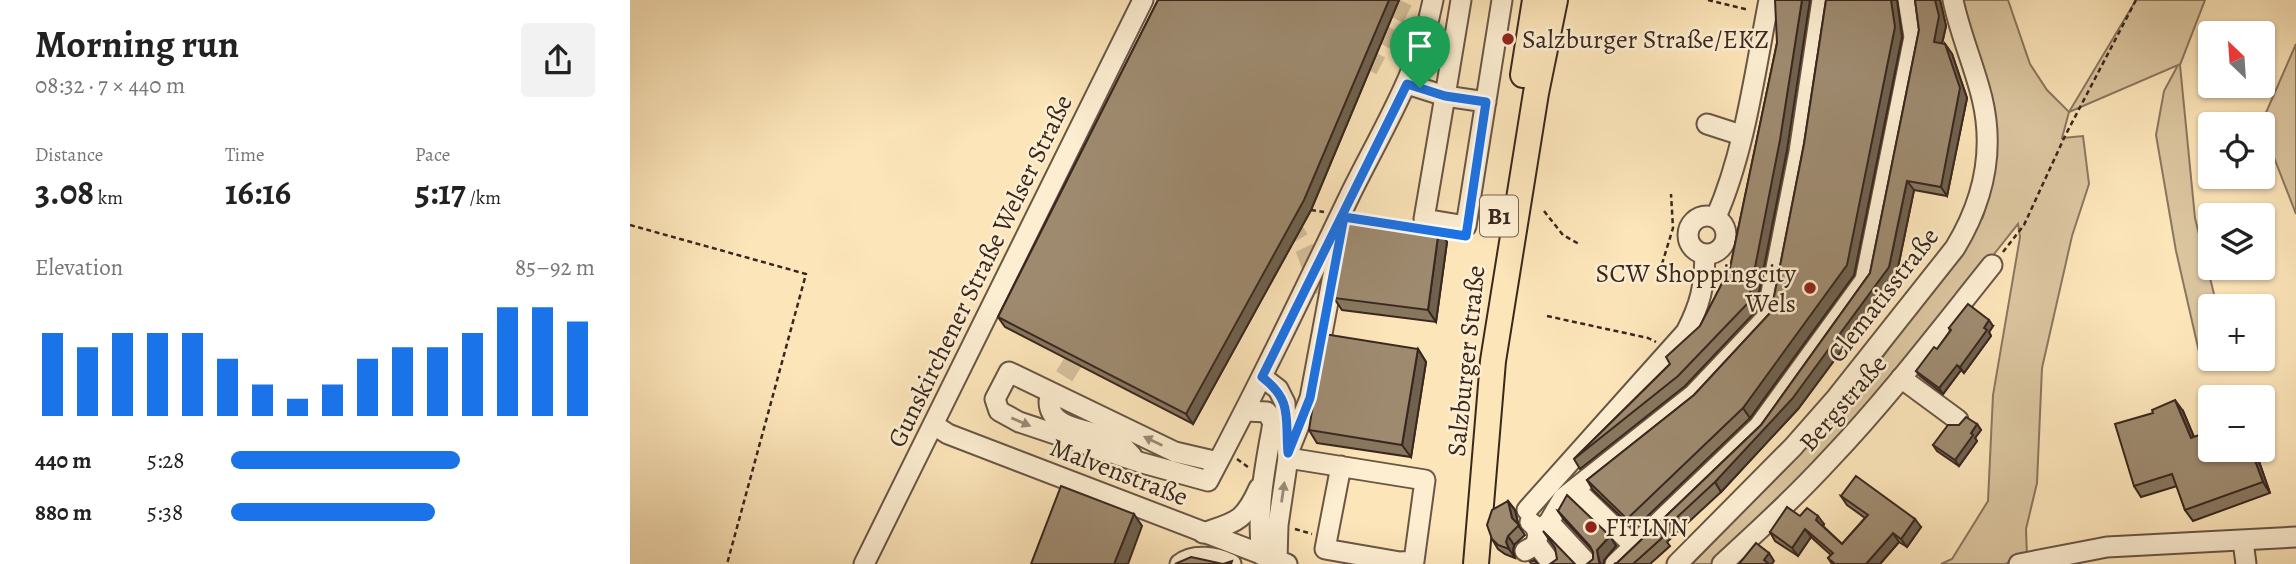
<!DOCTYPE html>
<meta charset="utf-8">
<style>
:root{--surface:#fff;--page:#f2f2f2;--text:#222;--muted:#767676;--accent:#1a73e8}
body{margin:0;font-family:Alegreya,serif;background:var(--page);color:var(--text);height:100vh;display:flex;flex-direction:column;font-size:26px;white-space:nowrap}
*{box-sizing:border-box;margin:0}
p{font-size:23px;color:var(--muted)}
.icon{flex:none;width:38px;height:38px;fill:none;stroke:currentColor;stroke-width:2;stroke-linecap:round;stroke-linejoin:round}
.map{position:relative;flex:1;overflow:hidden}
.details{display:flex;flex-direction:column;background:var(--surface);width:630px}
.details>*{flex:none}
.needle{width:46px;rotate:335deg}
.fabs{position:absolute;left:1568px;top:21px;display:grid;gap:14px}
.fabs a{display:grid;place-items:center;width:77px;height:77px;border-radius:7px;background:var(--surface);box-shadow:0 2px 5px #0004;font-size:35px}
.pin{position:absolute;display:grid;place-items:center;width:60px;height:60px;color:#fff;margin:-72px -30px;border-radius:50% 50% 50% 0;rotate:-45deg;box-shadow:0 0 7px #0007}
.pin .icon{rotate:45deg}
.round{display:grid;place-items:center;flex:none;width:74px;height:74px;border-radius:7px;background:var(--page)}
.summary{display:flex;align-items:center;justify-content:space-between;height:119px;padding:0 35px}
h1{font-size:38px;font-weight:600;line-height:52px}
.metrics{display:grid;grid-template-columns:repeat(3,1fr);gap:10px;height:119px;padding:7px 35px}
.metrics div{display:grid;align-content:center}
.metrics b{font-size:35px;font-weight:600}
.metrics small{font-size:19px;font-weight:400}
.metrics p{font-size:19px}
.chart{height:196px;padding:14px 35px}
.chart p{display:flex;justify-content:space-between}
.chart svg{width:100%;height:126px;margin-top:7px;stroke:var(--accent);stroke-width:6}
ul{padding:0 35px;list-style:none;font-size:23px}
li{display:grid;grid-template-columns:112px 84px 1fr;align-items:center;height:52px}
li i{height:18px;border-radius:9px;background:var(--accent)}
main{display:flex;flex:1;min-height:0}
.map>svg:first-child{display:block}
</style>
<main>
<section class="details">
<div class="summary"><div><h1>Morning run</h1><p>08:32 · 7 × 440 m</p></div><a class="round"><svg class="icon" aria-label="share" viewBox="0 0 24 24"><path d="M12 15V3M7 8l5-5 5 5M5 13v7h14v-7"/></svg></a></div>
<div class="metrics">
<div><p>Distance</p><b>3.08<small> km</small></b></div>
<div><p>Time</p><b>16:16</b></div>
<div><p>Pace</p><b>5:17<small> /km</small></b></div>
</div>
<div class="chart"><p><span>Elevation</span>85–92 m</p>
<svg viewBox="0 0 160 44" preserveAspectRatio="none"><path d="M5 44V15M15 44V20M25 44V15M35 44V15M45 44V15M55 44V24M65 44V33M75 44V38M85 44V33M95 44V24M105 44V20M115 44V20M125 44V15M135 44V6M145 44V6M155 44V11"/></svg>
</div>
<ul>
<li><b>440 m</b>5:28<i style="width:63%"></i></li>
<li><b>880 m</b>5:38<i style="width:56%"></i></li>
</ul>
</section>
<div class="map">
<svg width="1666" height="564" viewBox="0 0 1666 564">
<rect width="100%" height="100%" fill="#fce5b9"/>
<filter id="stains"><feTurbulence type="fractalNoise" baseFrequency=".00286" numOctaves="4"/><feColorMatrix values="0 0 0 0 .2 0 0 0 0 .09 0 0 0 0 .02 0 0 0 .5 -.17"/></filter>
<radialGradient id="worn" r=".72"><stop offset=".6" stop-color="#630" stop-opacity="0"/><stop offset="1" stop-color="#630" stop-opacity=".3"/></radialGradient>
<g fill="#dbc59f" stroke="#8a765f" stroke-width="2">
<path d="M1332 0H1378L1400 64 1417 90 1439 112 1506 0H1575L1550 65 1565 218 1587 306H1580V359H1588L1572 365 1546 251 1526 135 1534 91 1548 65 1439 112 1432 138 1453 136 1459 184 1442 236 1412 368 1407 483 1396 529 1397 556 1375 564H1311L1322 559 1358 501 1363 395 1390 237 1388 224 1254 392 1083 564H1062L1157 467 1250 361 1353 217 1365 169 1366 131Z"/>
<path d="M1666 44V214L1631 124Z"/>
</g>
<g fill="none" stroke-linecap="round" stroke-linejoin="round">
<g stroke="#d5bf9a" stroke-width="19" stroke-dasharray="19 10" stroke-linecap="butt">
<path d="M738 70 774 0"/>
<path d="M659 223C679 251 682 265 687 299"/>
<path d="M419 401 456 341"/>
</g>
<defs>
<g id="minor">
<path d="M777 84 815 96 831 0"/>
<path d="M856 102 815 96 794 219 836 226 872 0"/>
<path d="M1077 124 1111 135"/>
<circle cx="1077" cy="235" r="19"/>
<path d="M1086 217C1115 151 1125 71 1139 0"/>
<path d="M632 377 648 389 655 403 658 458 648 525 647 560"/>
<path d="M1271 378 1328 420"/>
<path d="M419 401C419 430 459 429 481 438 489 441 496 450 502 456"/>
<path d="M616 411 637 412 643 423C635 467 626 510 632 555"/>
<path d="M304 425 318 434 657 564"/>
<path d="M658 453 680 398 712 227"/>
<path d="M658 458 795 480 784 561 770 562 695 549 711 466"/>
<path d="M588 462 545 452 379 372 365 399 369 411 389 422 509 462 578 481C628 387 674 291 720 195 751 132 790 70 803 0"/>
<path d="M945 489 1004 546"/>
<path d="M897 510 1056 332C1071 303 1074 287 1075 255"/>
<path d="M919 522 958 564"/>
<path d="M908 531 919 522 933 498 1063 395 1136 318 1169 152 1192 0"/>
<path d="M573 533C606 522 614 522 629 488"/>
<path d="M1613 541 1616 564"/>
<path d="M906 543 922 564"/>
<path d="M895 551 904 546C910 537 909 528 900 522"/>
<path d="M234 564 513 0"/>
<path d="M550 564C564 553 586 557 601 564"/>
<path d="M985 564 1129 426 1235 280 1284 37 1278 0"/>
<path d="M1047 564 1163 447 1207 397 1325 248C1353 202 1365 152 1352 98 1344 65 1330 34 1323 0"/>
<path d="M1092 564C1129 530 1166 496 1200 459 1258 398 1309 331 1362 265"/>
<path d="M1389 564 1477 547 1666 537"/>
</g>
<g id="major">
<path d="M893 75 905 0"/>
<path d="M846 564 863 361 906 93 925 0"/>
</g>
</defs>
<use href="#minor" stroke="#6a5646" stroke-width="23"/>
<use href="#major" stroke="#39271f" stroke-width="28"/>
<g stroke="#39271f" stroke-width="2.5" stroke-dasharray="5 3.5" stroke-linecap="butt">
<path d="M1078 0 1119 10"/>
<path d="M681 210 694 212"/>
<path d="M914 211 933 235 949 244"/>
<path d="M0 225 176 274 97 564"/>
<path d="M1373 252 1394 225 1435 136 1506 0"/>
<path d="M1032 264 1043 228 1041 194"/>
<path d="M917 316 1018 338 1026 342"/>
<path d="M607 459 618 467"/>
<path d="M665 529 682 534"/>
</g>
<use href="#minor" stroke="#fdeed2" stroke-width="19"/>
<use href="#major" stroke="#fce5b9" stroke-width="24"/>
</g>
<g fill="#88775f" stroke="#39271f" stroke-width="2">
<path d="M528 0H769L681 210 563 424 375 327 368 317Z"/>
<path d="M1196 0H1267L1272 37 1224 275 1120 418 1004 529 963 490 957 480 1064 395 1141 312 1174 144Z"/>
<path d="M1285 0H1310L1316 26 1312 44H1315L1322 54 1337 98 1317 196 1284 190 1266 277 1168 409 1091 492 1037 542 1040 546 1020 564H984L987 563 1131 425 1240 273 1289 30Z"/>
<path d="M1147 43 1157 150 1125 312 1055 386 950 469 944 459 1040 364 1070 326 1100 268Z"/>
<path d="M809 229 817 242 806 322 712 310 704 298Z"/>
<path d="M1363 326 1359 332 1361 336 1334 373 1331 370 1313 394 1290 376 1286 371 1307 349 1320 331 1319 328Z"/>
<path d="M788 349 796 362 781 457 687 443 679 430Z"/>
<path d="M1553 411 1564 437 1580 450H1625L1640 493 1563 521 1555 510 1547 486 1511 497 1504 486Z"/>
<path d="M1347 424 1351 430 1345 438 1347 441 1329 466 1307 451 1303 445 1329 425Z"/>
<path d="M1211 496 1291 527 1277 547 1269 542 1250 564H1202L1198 558 1201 555 1181 537 1168 556 1145 541 1140 532 1170 516 1194 524 1193 526 1212 544 1235 518 1217 505Z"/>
<path d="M878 501 885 510 888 525 895 535 884 545 883 551 885 558 875 554 868 549 862 539Z"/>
<path d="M928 511 980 536 986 546 974 560 963 559V551L934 520Z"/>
</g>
<g fill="#6f614e" stroke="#39271f" stroke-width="2">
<path d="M759 0H769L681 210 563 424 556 414Z"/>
<path d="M1172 0H1180L1157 150 1125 312 1118 303Z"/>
<path d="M1261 0H1267L1272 37 1224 275 1120 418 1113 408Z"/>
<path d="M1305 0H1310L1316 26 1310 52 1304 42Z"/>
<path d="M1315 44 1322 54 1337 98 1317 196 1311 187Z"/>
<path d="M1277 181 1284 190 1266 277 1168 409 1091 492 1085 482 1259 267Z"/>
<path d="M809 229 817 242 806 322 798 310Z"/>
<path d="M1359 320 1363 326 1359 332 1361 336 1334 373 1330 367Z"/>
<path d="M788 349 796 362 781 457 772 445Z"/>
<path d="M1327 365 1331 370 1313 394 1309 388Z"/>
<path d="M1545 400 1553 411 1569 449 1561 438Z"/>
<path d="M1347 424 1351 430 1345 438 1347 441 1329 466 1325 460Z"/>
<path d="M1621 450H1625L1640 493 1633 482Z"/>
<path d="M878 501 885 510 889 527 882 518Z"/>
<path d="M504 514 512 526 498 564H484Z"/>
<path d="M1188 516 1194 524 1192 528 1186 520Z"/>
<path d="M1285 519 1291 527 1277 547 1271 539Z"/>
<path d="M1175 529 1181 537 1168 556 1162 548Z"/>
<path d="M1263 533 1269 542 1250 564H1236Z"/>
<path d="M878 536 884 545 883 551 885 558 879 549 876 542Z"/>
<path d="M980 536 986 546 974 560V564H970L967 550Z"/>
<path d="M1139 553 1144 561 1142 564H1137L1134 560Z"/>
</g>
<g fill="#9e8a6f" stroke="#39271f" stroke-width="2">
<path d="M528 0H759L674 200 556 414 368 317Z"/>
<path d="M1145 0H1172L1150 140 1118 303 1048 376 944 459 1040 364 1036 357 1070 326 1100 268 1147 43Z"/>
<path d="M1196 0H1261L1265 27 1217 265 1113 408 997 519 957 480 1064 395 1141 312 1174 144Z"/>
<path d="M1285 0H1305L1309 16 1304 42 1315 44 1330 88 1311 187 1277 181 1259 267 1162 399 1085 482 1030 533 1033 537 1003 564H984L987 563 1131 425 1240 273 1289 30Z"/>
<path d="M715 217 809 229 798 310 704 298Z"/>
<path d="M1338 304 1359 320 1354 328 1357 330 1330 367 1327 365 1309 388 1286 371 1304 347 1307 349 1321 330 1319 328Z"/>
<path d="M694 334 788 349 772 445 679 430Z"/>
<path d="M1545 400 1561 438 1580 431V450H1621L1633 482 1555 510 1542 474 1504 486 1485 424 1523 413 1522 410Z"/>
<path d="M1336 417 1347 424 1341 433 1343 435 1325 460 1303 445 1318 425H1329Z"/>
<path d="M1226 476 1285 519 1271 539 1263 533 1236 564H1205L1198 558 1203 553 1175 529 1162 548 1140 532 1157 507 1170 516 1177 508 1188 516 1186 520 1212 544 1238 515 1211 496Z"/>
<path d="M431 486 504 514 484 564H401Z"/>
<path d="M937 495 980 536 967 550 969 562 972 564H957L963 559V552L960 546 928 511Z"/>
<path d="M878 501 882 518 889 525 878 536 876 542 879 549 868 545 862 539 857 525 862 510Z"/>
<path d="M913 531 945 564H920L927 559 925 548Z"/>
<path d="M1126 543 1139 553 1134 560 1139 564H1109Z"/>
<path d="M561 557 593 564 602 561 601 564H545Z"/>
<path d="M904 560 908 564H902L900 562Z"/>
</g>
<defs><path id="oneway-solid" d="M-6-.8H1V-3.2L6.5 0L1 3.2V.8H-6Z" transform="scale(1.75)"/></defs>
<g fill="#9b8a78">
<use href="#oneway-solid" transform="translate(391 422) rotate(23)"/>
<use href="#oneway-solid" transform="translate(523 441) rotate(-154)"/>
<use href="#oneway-solid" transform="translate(653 492) rotate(-82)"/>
</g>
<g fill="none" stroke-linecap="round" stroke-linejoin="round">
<defs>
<path id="route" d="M777 84 815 96 856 102 836 236 714 217 680 398 658 453C655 417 663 401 632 377Z"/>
</defs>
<use href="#route" stroke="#fff" stroke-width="14"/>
<use href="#route" stroke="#1a73e8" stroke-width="9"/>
</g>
<g fill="#8f2418" stroke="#fdeed2" stroke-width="2.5">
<circle cx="878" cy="39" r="7"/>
<circle cx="1180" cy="288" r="7"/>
<circle cx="961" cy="527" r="7"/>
</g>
<g text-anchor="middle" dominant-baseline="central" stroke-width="5" stroke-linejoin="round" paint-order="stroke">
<rect fill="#fdeed2" stroke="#746355" stroke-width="2" x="850" y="195.5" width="38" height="41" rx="5"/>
<g font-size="24" font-weight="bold" fill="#39271f">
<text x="869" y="216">B1</text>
</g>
<g font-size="26" fill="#39271f" stroke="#fdeed2" text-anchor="start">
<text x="892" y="39">Salzburger Straße/EKZ</text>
<text x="1166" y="273" text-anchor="end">SCW Shoppingcity<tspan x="1166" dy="30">Wels</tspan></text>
<text x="975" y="527">FITINN</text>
</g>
<g font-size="26" fill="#39271f" stroke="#fdeed2">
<text transform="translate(350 271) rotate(-64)">Gunskirchener Straße Welser Straße</text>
<text transform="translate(1253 295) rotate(-52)">Clematisstraße</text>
<text transform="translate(836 361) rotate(-84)">Salzburger Straße</text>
<text transform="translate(1213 403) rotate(-49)">Bergstraße</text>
<text transform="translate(489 472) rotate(21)">Malvenstraße</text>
</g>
</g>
<rect width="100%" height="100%" filter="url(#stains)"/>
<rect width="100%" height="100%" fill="url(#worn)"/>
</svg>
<div class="fabs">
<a><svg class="needle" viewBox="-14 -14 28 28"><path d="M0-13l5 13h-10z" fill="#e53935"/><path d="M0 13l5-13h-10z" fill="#767676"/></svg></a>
<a><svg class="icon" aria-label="locate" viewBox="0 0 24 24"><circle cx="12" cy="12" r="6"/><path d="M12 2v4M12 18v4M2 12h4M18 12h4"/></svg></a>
<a><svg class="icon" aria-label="layers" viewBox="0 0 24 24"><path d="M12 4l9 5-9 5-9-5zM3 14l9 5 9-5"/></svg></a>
<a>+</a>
<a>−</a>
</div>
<div class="pin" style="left:790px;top:88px;background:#1e9e55"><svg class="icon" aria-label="arrive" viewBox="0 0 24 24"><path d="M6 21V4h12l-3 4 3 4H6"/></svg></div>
</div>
</main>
